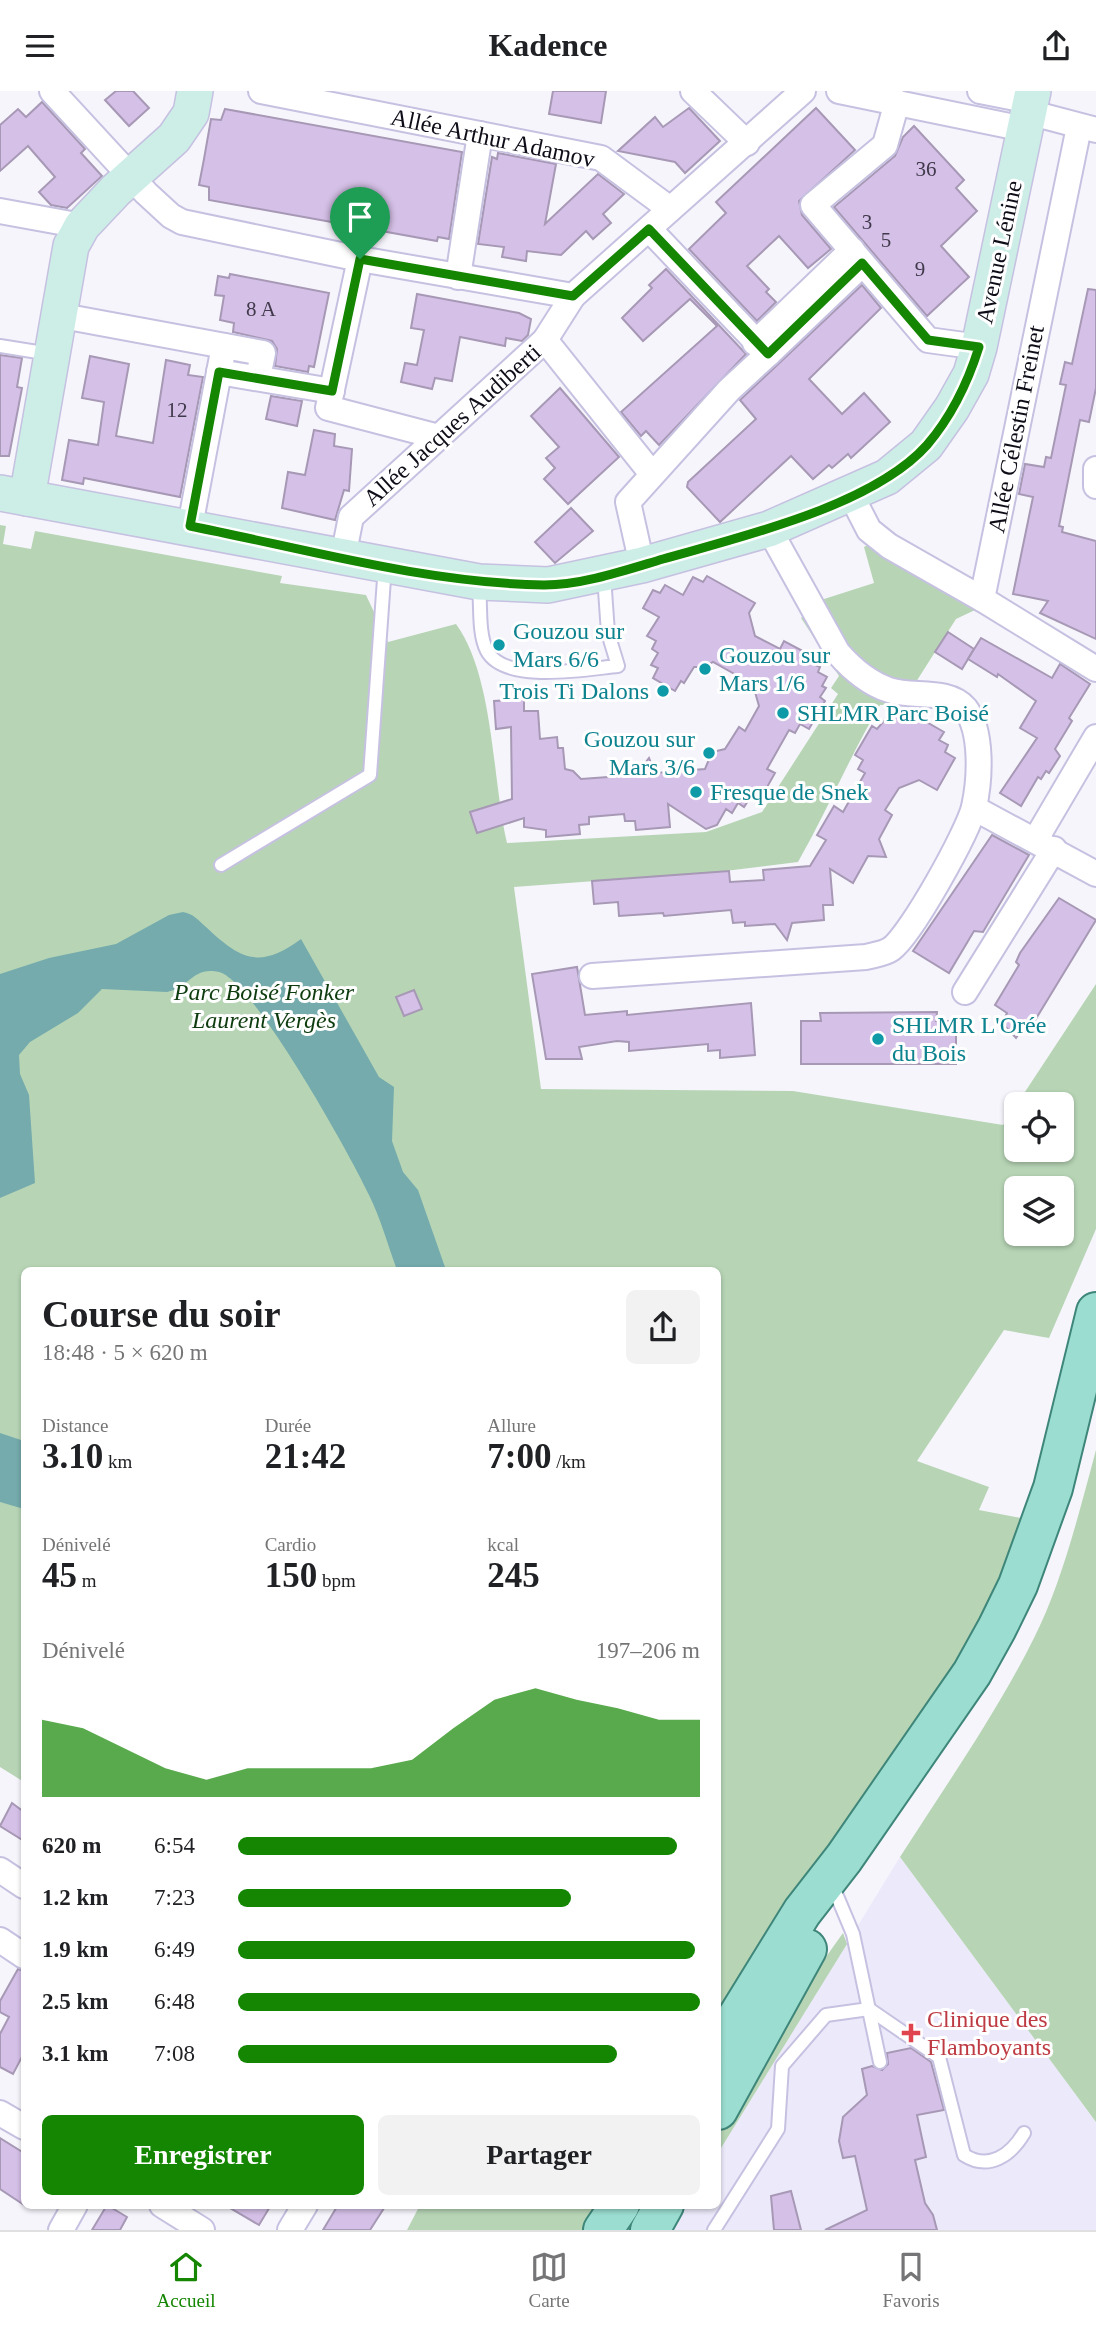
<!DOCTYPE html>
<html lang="fr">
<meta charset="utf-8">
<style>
:root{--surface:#fff;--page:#f2f2f2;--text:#202124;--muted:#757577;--line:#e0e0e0;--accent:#148602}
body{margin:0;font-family:"Times New Roman",serif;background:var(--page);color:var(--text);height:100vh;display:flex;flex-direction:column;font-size:26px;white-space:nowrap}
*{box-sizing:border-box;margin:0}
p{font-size:23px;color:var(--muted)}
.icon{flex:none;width:38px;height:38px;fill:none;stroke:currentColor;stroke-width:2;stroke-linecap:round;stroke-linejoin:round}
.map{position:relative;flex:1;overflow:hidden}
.sheet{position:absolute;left:21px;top:1176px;width:700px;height:942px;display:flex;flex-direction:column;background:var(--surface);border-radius:10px;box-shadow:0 2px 5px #0004}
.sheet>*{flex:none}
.buttons{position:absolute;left:1004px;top:1001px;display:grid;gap:14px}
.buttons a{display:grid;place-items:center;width:70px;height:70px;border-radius:10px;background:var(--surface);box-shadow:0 2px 5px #0004;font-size:35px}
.pin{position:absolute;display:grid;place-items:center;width:60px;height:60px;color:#fff;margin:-72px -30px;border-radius:50% 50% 50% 0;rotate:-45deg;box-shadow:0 0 7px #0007}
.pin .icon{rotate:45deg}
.round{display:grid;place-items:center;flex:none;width:74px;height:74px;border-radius:10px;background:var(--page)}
.summary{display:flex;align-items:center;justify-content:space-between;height:119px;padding:0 21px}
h1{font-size:38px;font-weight:700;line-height:52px}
.figures{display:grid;grid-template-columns:repeat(3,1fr);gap:10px;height:119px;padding:7px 21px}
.figures div{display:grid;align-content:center}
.figures b{font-size:35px;font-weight:700}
.figures small{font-size:19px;font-weight:400}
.figures p{font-size:19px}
.chart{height:196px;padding:14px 21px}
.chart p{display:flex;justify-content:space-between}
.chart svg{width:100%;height:126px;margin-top:7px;fill:var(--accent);opacity:.7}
.button{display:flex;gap:14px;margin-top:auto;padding:14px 21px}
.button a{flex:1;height:80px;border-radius:10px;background:var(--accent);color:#fff;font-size:28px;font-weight:700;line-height:80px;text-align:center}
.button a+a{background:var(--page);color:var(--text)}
ul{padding:0 21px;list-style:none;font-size:23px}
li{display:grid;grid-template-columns:112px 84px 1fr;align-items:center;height:52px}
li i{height:18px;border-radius:9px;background:var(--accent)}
header{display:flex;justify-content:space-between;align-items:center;height:91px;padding:0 21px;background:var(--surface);font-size:32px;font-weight:700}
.menu{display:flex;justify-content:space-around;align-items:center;height:98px;border-top:2px solid var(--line);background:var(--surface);font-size:19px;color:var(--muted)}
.menu a{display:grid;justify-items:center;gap:4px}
.menu .on{color:var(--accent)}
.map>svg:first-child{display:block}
</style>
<header><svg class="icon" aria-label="menu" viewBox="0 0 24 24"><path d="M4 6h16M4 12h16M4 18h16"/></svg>Kadence<svg class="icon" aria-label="share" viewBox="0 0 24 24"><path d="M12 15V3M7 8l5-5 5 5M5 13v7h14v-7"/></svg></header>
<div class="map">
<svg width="1096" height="2139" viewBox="0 0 1096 2139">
<rect width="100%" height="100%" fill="#f6f5fc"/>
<path fill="#eceafa" d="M900 1766 1096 2031V2139H670L685 2114H718V2062Z"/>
<g fill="#b7d5b5" fill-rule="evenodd">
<path d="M0 434 6 435 3 453 31 458 35 440 282 485 280 492 366 504 388 551 456 533C494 585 492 688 507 752L706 741 762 721 838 603 831 597 839 585 801 527 821 509 874 492 864 456 870 453 975 519 956 528 902 613 880 614C850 665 827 720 798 771L717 781 514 796 541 998 793 1000 1003 1034 1017 1013V1059H1062V1013H1017L1096 893V1138L1049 1247 1004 1239 917 1370 989 1396 979 1419 1021 1427 1000 1491 982 1532 718 1935V1180H24V1691L0 1676ZM1017 1097H1062V1143H1017Z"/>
<path d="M1096 1359V2031L900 1766C946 1694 996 1623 1034 1547 1062 1492 1080 1418 1096 1359Z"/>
<path d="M843 1842 847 1853 718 2062V2033L764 1953Z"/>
<path d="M420 2114H605L590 2139H407Z"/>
</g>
<g fill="#75abad">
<path d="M183 821C194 823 198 829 206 836 240 868 259 879 301 848L379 986 394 996 392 1050 403 1081 418 1099 446 1179H397C388 1155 381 1128 369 1104 352 1067 253 889 219 881 193 875 190 896 167 901L102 898 78 922 30 951 19 964 20 983 29 1004 35 1092 0 1107V883L49 867 116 853 169 824Z"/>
<path d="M0 1342 24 1350V1418L0 1411Z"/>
</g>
<g fill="#d5c0e7" stroke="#a798b5" stroke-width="2">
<path d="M116 0H133L149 17 129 35 105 9Z"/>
<path d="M553 0H606L601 32 549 23Z"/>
<path d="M42 11 85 58 81 62 102 85 67 117 51 114 39 101 55 86 28 55 0 80V34L18 18 26 26Z"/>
<path d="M689 17 720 50 685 82 675 71 618 60 655 26 663 36Z"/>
<path d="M816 17 855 59 799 110 802 124 831 158 808 177 779 145 747 175 769 198 766 201 776 211 757 230 689 158 726 122 716 111Z"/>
<path d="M225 18 462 61 449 148 438 146 437 150 209 109V96L199 94 204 68 211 28 221 29Z"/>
<path d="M914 35 964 89 956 97 977 120 941 155 969 186 927 225 834 116 895 65 903 46Z"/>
<path d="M498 62 556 73 545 133 598 83 624 103 603 123 611 132 593 148 586 140 561 164 527 160 526 170 502 166 504 156 478 153 492 66 497 68Z"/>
<path d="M666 178 746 263 659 354 646 340 641 345 621 321 717 235 690 208 643 250 622 227 652 197 649 194Z"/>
<path d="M230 183 329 202 314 276 309 275 308 281 275 275 277 258 272 250 233 241 234 232 220 229 224 205 215 204 218 185 229 187Z"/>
<path d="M862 194 881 217 809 288 842 323 864 302 890 331 851 367 848 363 832 377 829 374 813 388 791 365 720 431 687 396 688 391 756 328 740 309Z"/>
<path d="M1088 198 1096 199V297L1089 331 1080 329 1059 435 1063 436 1062 441 1096 450V548L1040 522 1048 510 1013 503 1033 406 1019 403 1025 373 1044 376 1046 366 1051 367 1066 294 1060 293 1065 271 1072 273Z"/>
<path d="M417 203 519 222 531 228 528 244 522 250 506 247 505 255 460 246 452 290 435 287 432 298 401 291 405 272 417 274 424 239 411 237Z"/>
<path d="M0 264 22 267 17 296 22 297 9 365H0Z"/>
<path d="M90 265 129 273 116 345 153 352 166 269 190 274 188 284 203 286 180 406 84 387 83 393 62 389 69 349 98 354 104 311 82 307Z"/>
<path d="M560 297 619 366 568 413 544 388 555 377 546 367 559 356 531 325Z"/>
<path d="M271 305 302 310 297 335 266 328Z"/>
<path d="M314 339 335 343 334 355 352 358 349 400 344 399 335 429 282 417 288 381 305 384Z"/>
<path d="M571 417 593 440 555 472 535 451Z"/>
<path d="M707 485 755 512 749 522 755 545 780 558 784 550 814 566 811 572 820 576 818 581 827 586 822 595 826 597 820 606 825 610 809 638 800 633 795 642 789 639 767 678 775 682 758 712 750 707 744 716 738 712 732 722 726 718 717 734 706 738 668 713 670 736 636 739 635 730H625L624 723 589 726V733L579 734 580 743 546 746V739L524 736V727L477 742 470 721 512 708 511 636 496 638 494 610 524 608V620H538L540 648 557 646 558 657H563L565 678 573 680 581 688 636 684 649 667 655 682 705 678 712 661 725 658 739 636 745 640 759 615 753 594 738 585 713 571 704 576H694L684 592 681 590 675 600 653 587 658 577 651 574 658 562 652 558 656 550 647 545 659 526 643 517 653 499 660 502 665 494 683 504 693 486 703 491Z"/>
<path d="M948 541 974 558 962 578 935 561Z"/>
<path d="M981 547 1052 587 1060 573 1090 593 1069 627 1072 630 1055 658 1060 665 1049 682 1046 680 1041 688 1038 686 1021 715 1000 702 1037 647 1020 637 1036 610 998 583 997 586 968 568Z"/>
<path d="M891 622 912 628 914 624 944 641 939 649 948 654 945 661 955 667 937 699 919 689 899 697 885 719 892 724 879 748 886 766 868 765 853 792 830 778 833 814H823L824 829 792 832 787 849 775 833 745 835V831L733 832 731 819 664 825 663 822 619 825 618 811 594 813 592 790 729 780 730 791 764 789 763 779 810 775 826 749 817 744 834 715 843 721 865 682 858 678 863 669 855 664 872 635 877 638Z"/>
<path d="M992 744 1029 764 983 841 974 840 949 882 913 860Z"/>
<path d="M1059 807 1096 829 1034 931 1026 932 1016 947 1002 932 1007 922 995 914 1019 874 1016 871 1020 862Z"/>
<path d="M577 876 585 924 627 920V924L751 912 755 964 720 967V959L708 960V953L629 960V951L617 950 579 956 582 968H546L532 883Z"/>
<path d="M414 899 422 918 404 925 396 906Z"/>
<path d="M937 921 936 930H956V973H801V930H821L820 922Z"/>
<path d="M12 1712 24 1721V1750L0 1735Z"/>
<path d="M18 1878 24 1880V1962L13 1983 0 1976V1943L9 1926 0 1921V1910Z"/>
<path d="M911 1957 931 1971 944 2019 917 2024 926 2066 915 2069 925 2112 933 2124 937 2139H825L867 2119 855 2065 843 2067 839 2050 843 2026 867 2004 862 1978 872 1975 882 1979 888 1973 887 1962Z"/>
<path d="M0 2047 24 2062V2114L0 2098Z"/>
<path d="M791 2100 801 2139H774L771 2105Z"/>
<path d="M107 2114 127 2126 120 2139H92Z"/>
<path d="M225 2114H271L259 2134Z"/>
<path d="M338 2114H386L370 2139H323Z"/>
</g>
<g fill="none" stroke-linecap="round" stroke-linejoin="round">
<defs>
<g id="lane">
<path d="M0 255 50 263"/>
<path d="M479 495C481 514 478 543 487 560 505 593 586 578 618 575L608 542 604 485"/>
<path d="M221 774 370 684 385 474"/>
<path d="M837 1805 853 1843 880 1971"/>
<path d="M714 2139 778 2038 782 1975 826 1924 869 1918 939 1966 964 2064C989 2080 1011 2064 1024 2042"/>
</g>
<g id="street">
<path d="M52 0 146 102 171 125 182 131 360 168 573 205 803 0"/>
<path d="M261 0 601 67 670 118"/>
<path d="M693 0 747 52"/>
<path d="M839 0 1024 38"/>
<path d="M980 0 1031 10"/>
<path d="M897 11 885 54 813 114 928 249 979 256"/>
<path d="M1028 21 1096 39"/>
<path d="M1079 36 982 508 1096 578"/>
<path d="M0 120 82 135"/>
<path d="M360 168 328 317 439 346"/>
<path d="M458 186 480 43"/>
<path d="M57 224 263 262 258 287"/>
<path d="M545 249 652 383"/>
<path d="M755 252 852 159"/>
<path d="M768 263 856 179"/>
<path d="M219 281 332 300"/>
<path d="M1096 378V395"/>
<path d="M851 404 869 439 889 455 982 508"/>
<path d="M190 435 224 255"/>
<path d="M343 466 351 426 545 249 573 205"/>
<path d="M642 474 628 411 729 299 768 263 649 138"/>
<path d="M974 717 1096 783"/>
<path d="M1036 748 1096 646"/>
<path d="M592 885 866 866C873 864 884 863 891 858 911 844 968 741 974 716 980 689 983 640 965 617 948 597 912 607 889 599 868 592 852 578 838 562L769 438"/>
<path d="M965 901 1054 758"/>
<path d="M0 1779 24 1795"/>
<path d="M0 1849 24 1865"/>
<path d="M0 2022 24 2036"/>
<path d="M162 2114 202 2139"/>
<path d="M61 2139 75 2114"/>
<path d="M290 2139 305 2114"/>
</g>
<g id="secondary">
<path d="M0 402 479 491 548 494 642 474 769 438 887 386 926 354 952 317 971 283 979 256 1033 0"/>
<path d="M27 407 71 155 82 135 116 99 174 47 191 22 195 0"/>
</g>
<g id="primary">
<path d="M718 1957 802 1821 844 1767 972 1582 997 1537 1018 1494 1053 1397 1096 1221"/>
<path d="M718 2019 807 1858"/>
<path d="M603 2139 620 2114"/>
<path d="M650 2139 664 2114"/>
</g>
</defs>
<use href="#lane" stroke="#c6c1e1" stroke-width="16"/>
<use href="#street" stroke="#c6c1e1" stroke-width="28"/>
<use href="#secondary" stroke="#c6c1e1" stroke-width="38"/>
<use href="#primary" stroke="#3f867a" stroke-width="42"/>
<use href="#lane" stroke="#fff" stroke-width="12"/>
<use href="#street" stroke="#fff" stroke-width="24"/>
<use href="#secondary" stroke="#cdeee7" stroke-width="35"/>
<use href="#primary" stroke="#9bddd0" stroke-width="38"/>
</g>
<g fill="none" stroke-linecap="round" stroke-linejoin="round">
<defs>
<path id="route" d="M649 138 768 263 862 172 928 249 979 256C968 291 951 326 927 354 873 415 740 446 663 468 626 479 583 494 544 494 425 492 306 458 190 435L219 281 332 300 360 168 573 205Z"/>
</defs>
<use href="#route" stroke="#fff" stroke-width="14"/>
<use href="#route" stroke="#148602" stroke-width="9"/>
</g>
<g fill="#0f9aa8" stroke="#fff" stroke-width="2.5">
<circle cx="499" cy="554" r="7"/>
<circle cx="705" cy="578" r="7"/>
<circle cx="663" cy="600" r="7"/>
<circle cx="783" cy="622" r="7"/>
<circle cx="709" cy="662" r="7"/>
<circle cx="696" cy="701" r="7"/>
<circle cx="878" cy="948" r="7"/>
</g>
<path fill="#e0444e" stroke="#fff" stroke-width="2.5" d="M907.5 1931.5h7v7h7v7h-7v7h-7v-7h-7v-7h7z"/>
<g text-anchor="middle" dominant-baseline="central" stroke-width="6" stroke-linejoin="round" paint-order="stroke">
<g font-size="21" fill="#40394b">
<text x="926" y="78">36</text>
<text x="867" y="131">3</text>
<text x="886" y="149">5</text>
<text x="920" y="178">9</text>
<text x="261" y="218">8 A</text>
<text x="177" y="319">12</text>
</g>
<g font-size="24" fill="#0e0c17" stroke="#fff">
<text transform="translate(493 47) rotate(12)">Allée Arthur Adamov</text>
<text transform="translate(999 161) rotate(-78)">Avenue Lénine</text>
<text transform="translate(452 334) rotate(-42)">Allée Jacques Audiberti</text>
<text transform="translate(1016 338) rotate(-79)">Allée Célestin Freinet</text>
</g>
<g font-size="24" fill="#0d838f" stroke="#fff" text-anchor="start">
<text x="513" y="540">Gouzou sur<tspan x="513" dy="28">Mars 6/6</tspan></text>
<text x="719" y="564">Gouzou sur<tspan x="719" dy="28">Mars 1/6</tspan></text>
<text x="649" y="600" text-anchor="end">Trois Ti Dalons</text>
<text x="797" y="622">SHLMR Parc Boisé</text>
<text x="695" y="648" text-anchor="end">Gouzou sur<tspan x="695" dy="28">Mars 3/6</tspan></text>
<text x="710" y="701">Fresque de Snek</text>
<text x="892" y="934">SHLMR L'Orée<tspan x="892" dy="28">du Bois</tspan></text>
</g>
<g font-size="24" font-style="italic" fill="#0e3c0f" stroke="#fff">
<text x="264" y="901">Parc Boisé Fonker<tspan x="264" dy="28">Laurent Vergès</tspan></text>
</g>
<g font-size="24" fill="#be3a42" stroke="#fff" text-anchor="start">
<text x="927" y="1928">Clinique des<tspan x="927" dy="28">Flamboyants</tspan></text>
</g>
</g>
</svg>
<div class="buttons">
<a><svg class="icon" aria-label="locate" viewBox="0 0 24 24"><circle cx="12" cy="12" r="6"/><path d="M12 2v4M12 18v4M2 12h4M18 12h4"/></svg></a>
<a><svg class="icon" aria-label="layers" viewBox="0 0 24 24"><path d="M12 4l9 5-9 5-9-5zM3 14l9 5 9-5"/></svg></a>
</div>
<div class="pin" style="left:360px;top:168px;background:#1e9e55"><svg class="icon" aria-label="arrive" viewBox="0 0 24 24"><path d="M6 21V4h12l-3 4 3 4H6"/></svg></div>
<section class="sheet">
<div class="summary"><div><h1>Course du soir</h1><p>18:48 · 5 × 620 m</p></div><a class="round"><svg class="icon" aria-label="share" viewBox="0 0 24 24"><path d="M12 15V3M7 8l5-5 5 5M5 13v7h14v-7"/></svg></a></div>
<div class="figures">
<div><p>Distance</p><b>3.10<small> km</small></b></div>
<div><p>Durée</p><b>21:42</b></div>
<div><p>Allure</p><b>7:00<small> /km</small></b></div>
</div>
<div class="figures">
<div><p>Dénivelé</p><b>45<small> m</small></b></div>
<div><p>Cardio</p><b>150<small> bpm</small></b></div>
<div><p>kcal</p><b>245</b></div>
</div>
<div class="chart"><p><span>Dénivelé</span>197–206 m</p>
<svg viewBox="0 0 160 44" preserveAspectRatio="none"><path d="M0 44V17L10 20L20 27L30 34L40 38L50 34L60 34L70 34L80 34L90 31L100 20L110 10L120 6L130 10L140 13L150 17L160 17V44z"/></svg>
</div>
<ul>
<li><b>620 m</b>6:54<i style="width:95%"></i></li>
<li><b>1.2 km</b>7:23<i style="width:72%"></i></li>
<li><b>1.9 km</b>6:49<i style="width:99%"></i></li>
<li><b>2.5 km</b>6:48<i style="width:100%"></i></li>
<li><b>3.1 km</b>7:08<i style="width:82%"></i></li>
</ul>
<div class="button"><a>Enregistrer</a><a>Partager</a></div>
</section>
</div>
<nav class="menu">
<a class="on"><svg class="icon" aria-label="home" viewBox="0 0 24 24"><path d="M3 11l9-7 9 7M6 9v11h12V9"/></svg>Accueil</a>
<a><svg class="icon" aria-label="map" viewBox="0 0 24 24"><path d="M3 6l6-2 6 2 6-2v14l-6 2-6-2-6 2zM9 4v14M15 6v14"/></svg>Carte</a>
<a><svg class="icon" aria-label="saved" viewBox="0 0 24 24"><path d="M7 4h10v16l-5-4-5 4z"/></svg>Favoris</a>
</nav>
